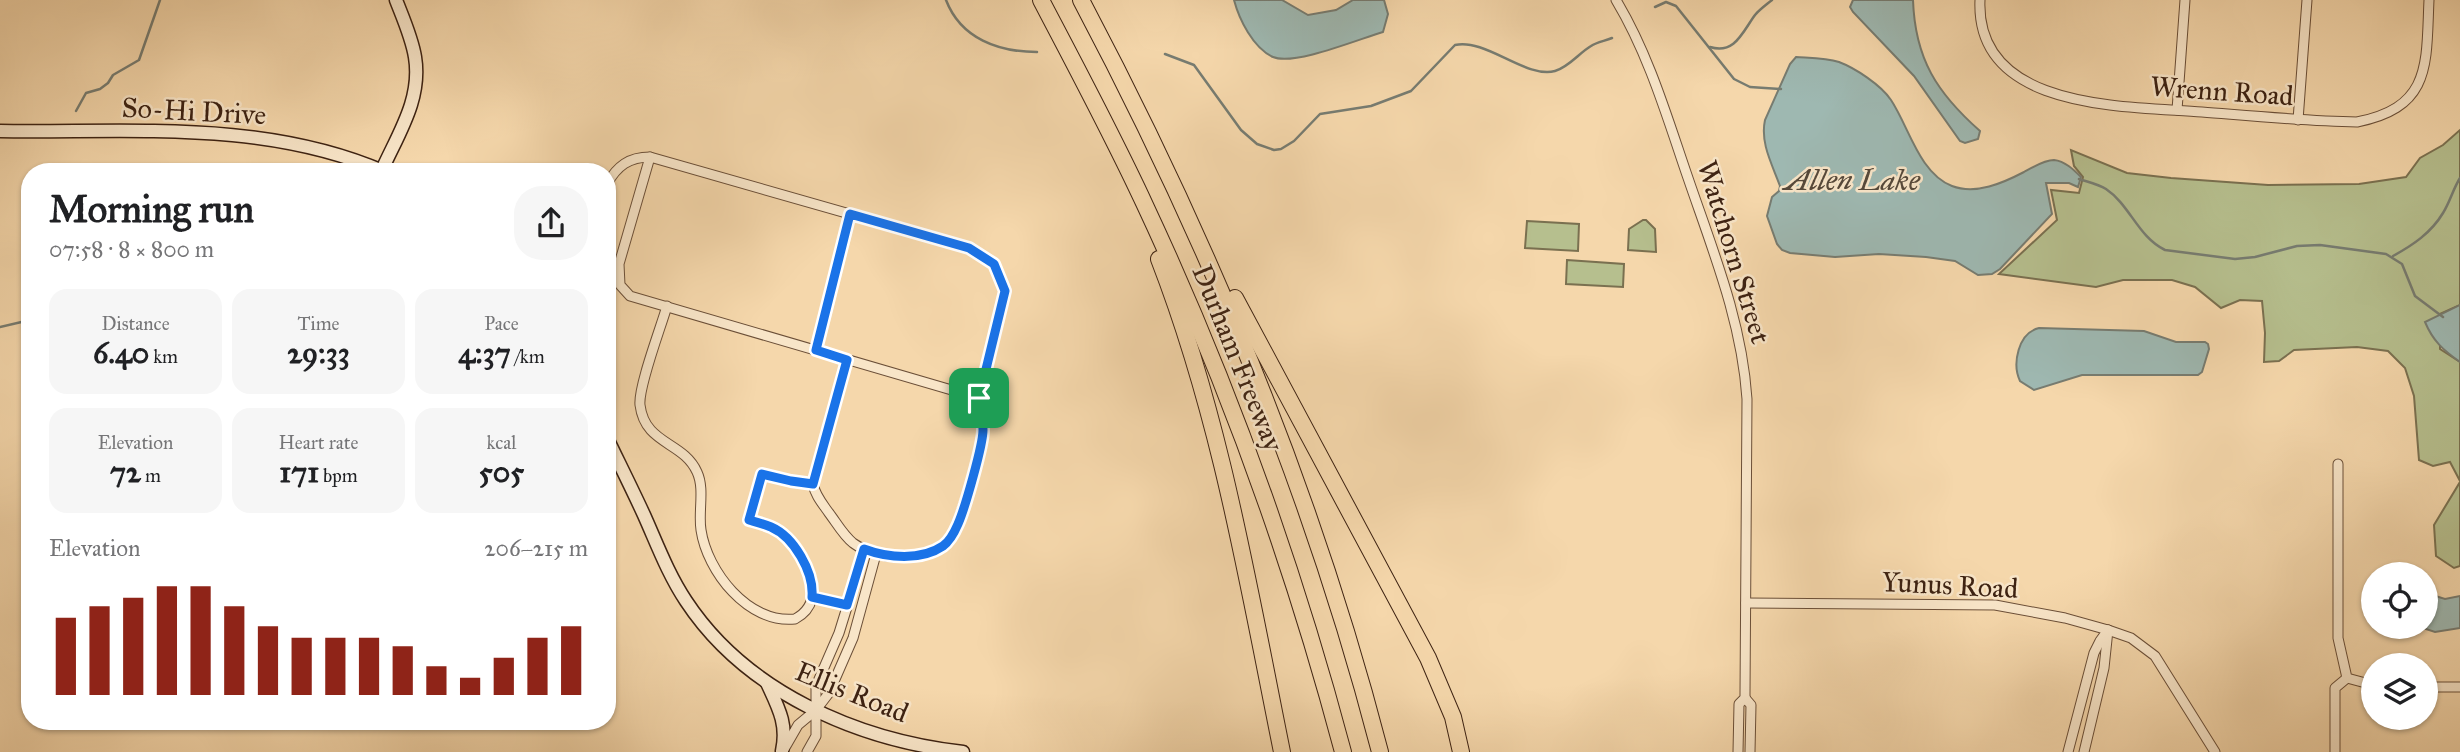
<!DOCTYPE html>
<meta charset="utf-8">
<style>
:root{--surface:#fff;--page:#f6f6f6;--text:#202124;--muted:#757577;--accent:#8f2418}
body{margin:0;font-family:"IM FELL Great Primer",serif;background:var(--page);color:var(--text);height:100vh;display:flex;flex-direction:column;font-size:26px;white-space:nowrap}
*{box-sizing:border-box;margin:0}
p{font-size:23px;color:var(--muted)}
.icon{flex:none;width:38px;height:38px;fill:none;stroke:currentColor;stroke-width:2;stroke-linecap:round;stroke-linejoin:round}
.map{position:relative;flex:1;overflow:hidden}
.details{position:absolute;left:21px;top:163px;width:595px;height:567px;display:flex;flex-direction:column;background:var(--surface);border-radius:28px;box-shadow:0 2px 5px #0004}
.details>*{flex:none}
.fabs{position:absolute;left:2361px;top:562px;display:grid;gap:14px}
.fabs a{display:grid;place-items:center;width:77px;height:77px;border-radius:50%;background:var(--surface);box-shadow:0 2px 5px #0004;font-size:35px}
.pin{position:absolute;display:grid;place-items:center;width:60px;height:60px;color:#fff;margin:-30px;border-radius:14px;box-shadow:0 4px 10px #0006}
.round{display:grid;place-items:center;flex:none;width:74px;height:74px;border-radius:28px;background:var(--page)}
.head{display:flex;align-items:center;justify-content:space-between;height:119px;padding:0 28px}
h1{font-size:38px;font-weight:700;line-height:52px}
.figures{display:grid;grid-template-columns:repeat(3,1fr);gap:10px;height:119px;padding:7px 28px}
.figures div{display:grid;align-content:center;border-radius:18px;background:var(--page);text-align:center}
.figures b{font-size:30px;font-weight:700}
.figures small{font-size:19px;font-weight:400}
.figures p{font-size:19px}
.chart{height:196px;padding:14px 28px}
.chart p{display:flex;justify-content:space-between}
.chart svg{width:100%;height:126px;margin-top:7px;stroke:var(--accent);stroke-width:6}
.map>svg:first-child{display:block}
</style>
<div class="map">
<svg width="2460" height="752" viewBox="0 0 2460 752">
<rect width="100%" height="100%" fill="#f5d7ab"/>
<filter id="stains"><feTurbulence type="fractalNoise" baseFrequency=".00286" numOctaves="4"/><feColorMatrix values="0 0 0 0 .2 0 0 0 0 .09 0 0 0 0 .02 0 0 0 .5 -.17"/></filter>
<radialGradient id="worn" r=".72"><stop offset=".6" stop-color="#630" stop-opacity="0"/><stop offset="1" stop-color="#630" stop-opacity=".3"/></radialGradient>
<g fill="#b6bf8e" stroke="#7a7050" stroke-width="2">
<path d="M2460 130V305L2440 314V349L2460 362V481L2450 462 2433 466 2419 460 2414 396 2405 368 2388 351 2357 347 2294 350 2279 361 2264 362 2265 333 2262 301 2240 300 2221 308 2195 287 2172 280H2123L2096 287 1999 274 2057 220 2051 190 2079 193 2083 177 2074 166 2071 150 2127 173 2171 178 2268 185 2359 184 2406 177 2420 158 2443 145Z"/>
<path d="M1643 220H1646L1655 229 1656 252 1628 250 1629 229Z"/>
<path d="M1527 221 1579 224 1578 251 1525 248Z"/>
<path d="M1567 260 1624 264 1623 287 1566 284Z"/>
<path d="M2460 482V566L2454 568 2436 556 2434 525Z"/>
</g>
<g fill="#9eb8b1" stroke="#777c71" stroke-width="2">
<path d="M1234 0H1282L1308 15 1336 10 1353 0H1384L1388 14 1383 32C1359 39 1294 66 1273 57 1253 48 1239 19 1234 0Z"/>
<path d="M1853 0H1913C1915 59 1937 93 1980 131L1978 139 1965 143 1960 141 1914 76 1853 12 1850 7Z"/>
<path d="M1796 57C1810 58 1826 58 1839 62 1855 68 1881 85 1891 100 1909 127 1919 173 1952 186 1976 195 2003 183 2024 172 2033 167 2044 160 2054 160 2065 161 2074 170 2081 177L2078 187 2069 183H2046L2052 214 2000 269 1992 274 1978 275 1955 261 1926 257 1879 254 1835 257 1790 253 1782 250 1777 244 1767 216 1772 197 1779 191 1780 186C1772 164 1760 143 1765 120L1790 64Z"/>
<path d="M2460 305V362C2443 350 2433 341 2425 322Z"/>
<path d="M2039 328 2144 331 2176 342H2205L2208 344 2209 349 2202 372 2198 375H2082L2034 390 2020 381C2012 364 2018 333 2039 328Z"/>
<path d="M2426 593 2445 599 2460 596V628L2435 632 2420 627 2426 626Z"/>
</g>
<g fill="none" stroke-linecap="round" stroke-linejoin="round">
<g stroke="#777c71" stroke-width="2.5">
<path d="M946 0C961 39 999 52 1037 52"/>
<path d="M1655 7 1666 2 1676 6 1734 79 1750 87 1781 89"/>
<path d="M1710 47C1735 55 1743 31 1755 15 1760 9 1766 5 1772 0"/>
<path d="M1165 54 1194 65 1241 130 1257 144 1274 150 1281 149 1294 141 1320 114 1371 106 1411 91 1455 45C1486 38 1526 79 1555 71 1569 67 1579 53 1591 46 1597 42 1605 41 1612 38"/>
<path d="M76 111 86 93 100 89 108 83 113 75 139 60 160 0"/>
<path d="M57 171V172"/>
<path d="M2079 179C2088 182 2098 184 2106 189 2130 205 2138 237 2165 250L2235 259 2255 257 2297 246 2320 245 2386 254 2402 264 2415 296 2443 317"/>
<path d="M2393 256C2413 245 2431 233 2443 213 2450 202 2453 189 2460 178"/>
<path d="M0 327 30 320"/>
</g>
<defs>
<g id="street">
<path d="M1616 0C1649 55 1667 117 1688 178 1713 251 1742 322 1747 399L1745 694V698L1739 704 1738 752"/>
<path d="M1980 0C1975 111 2126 106 2202 112 2253 116 2305 121 2357 122 2432 107 2426 64 2429 0"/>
<path d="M2177 110 2185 0"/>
<path d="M2298 120 2307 0"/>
<path d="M650 157 619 264 620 285 630 296 979 398"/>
<path d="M607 184C617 166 629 157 650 157L969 248 994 264 1005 291 979 398"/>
<path d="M667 306C661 327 638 387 640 405 645 445 683 441 697 472 705 489 698 512 701 530 707 571 748 624 795 619 834 598 800 546 775 529 767 524 757 522 749 520L763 474 791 481 813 484"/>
<path d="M816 350 850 214"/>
<path d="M847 360 813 484C815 495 822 503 829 513 836 522 843 535 853 543 876 560 919 562 943 546 950 541 954 531 958 523 969 486 992 435 979 398"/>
<path d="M2338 464V638L2347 678 2373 685"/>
<path d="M812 597 847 605"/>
<path d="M1746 603 1995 605 2065 618 2108 630 2131 638 2155 656 2215 752"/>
<path d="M2426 687H2460"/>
<path d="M1745 698 1751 705 1750 752"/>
<path d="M783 751 798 725 816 710 829 693 853 638 876 554"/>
<path d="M807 752 816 736V686L839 633 865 549"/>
<path d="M2068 752 2094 653 2100 641 2108 630"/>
<path d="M2084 752 2104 668 2108 630"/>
<path d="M2335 752V688L2347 678"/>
</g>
<g id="secondary">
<path d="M0 131C129 133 263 119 385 172"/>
<path d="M382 170C398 134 422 99 415 57 412 38 403 18 396 0"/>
<path d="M607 438C619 463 632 489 644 515 657 544 668 574 686 601 746 692 857 740 963 752"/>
<path d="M767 683C778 707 788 724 782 751"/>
</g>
<g id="highway">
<path d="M1041 0C1076 67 1112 134 1144 203 1227 380 1293 564 1343 752"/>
<path d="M1081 0C1208 240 1312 489 1380 752"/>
<path d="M1159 259C1221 419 1248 584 1282 752"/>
<path d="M1235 298 1428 658 1453 717 1461 752"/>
</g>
</defs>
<use href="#street" stroke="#6b4f38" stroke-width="11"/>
<use href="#secondary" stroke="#3d2212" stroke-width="15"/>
<use href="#highway" stroke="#3d2212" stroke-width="18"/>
<use href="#street" stroke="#f8e5c8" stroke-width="9"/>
<use href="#secondary" stroke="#f8e5c8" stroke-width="12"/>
<use href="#highway" stroke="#f5d7ab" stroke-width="16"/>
</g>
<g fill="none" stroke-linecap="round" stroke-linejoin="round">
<defs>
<path id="route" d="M850 214 969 248 994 264 1005 291 979 398C982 409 983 419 983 430 983 445 965 508 958 524 955 531 950 541 943 546 921 561 888 558 864 549L847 605 812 597C814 572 794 537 771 527 764 524 756 522 749 520L762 474 791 481 813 484 847 360 816 350Z"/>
</defs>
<use href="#route" stroke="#fff" stroke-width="14"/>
<use href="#route" stroke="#1a73e8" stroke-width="9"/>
</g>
<g text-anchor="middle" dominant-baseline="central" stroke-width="5" stroke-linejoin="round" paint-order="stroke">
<g font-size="28" fill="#3d2212" stroke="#f8e5c8">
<text transform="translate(2222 91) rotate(4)">Wrenn Road</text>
<text transform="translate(194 111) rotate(3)">So-Hi Drive</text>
<text transform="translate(1734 252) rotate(73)">Watchorn Street</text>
<text transform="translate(1238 358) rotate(68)">Durham Freeway</text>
<text transform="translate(1950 585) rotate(3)">Yunus Road</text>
<text transform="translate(852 692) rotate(22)">Ellis Road</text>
</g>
<g font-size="30" font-style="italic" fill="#55483a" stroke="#f8e5c8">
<text x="1852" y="180">Allen Lake</text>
</g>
</g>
<rect width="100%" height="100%" filter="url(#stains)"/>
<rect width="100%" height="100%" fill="url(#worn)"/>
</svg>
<div class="fabs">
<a><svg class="icon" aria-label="locate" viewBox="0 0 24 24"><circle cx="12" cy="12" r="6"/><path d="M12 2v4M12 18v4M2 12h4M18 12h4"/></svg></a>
<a><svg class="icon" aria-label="layers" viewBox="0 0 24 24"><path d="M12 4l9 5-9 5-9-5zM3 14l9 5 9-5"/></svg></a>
</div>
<div class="pin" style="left:979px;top:398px;background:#1e9e55"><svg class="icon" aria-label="arrive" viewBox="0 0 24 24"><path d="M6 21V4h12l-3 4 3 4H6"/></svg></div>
<section class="details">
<div class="head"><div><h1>Morning run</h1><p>07:58 · 8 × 800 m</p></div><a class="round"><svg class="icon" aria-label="share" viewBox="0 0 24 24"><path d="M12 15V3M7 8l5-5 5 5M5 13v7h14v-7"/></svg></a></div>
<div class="figures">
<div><p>Distance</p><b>6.40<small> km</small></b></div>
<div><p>Time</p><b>29:33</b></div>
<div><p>Pace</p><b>4:37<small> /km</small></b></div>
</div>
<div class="figures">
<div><p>Elevation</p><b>72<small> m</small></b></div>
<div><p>Heart rate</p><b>171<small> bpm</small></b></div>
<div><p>kcal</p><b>505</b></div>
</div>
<div class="chart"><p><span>Elevation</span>206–215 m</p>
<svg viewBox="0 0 160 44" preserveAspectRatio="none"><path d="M5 44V17M15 44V13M25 44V10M35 44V6M45 44V6M55 44V13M65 44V20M75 44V24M85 44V24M95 44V24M105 44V27M115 44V34M125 44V38M135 44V31M145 44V24M155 44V20"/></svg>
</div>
</section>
</div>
